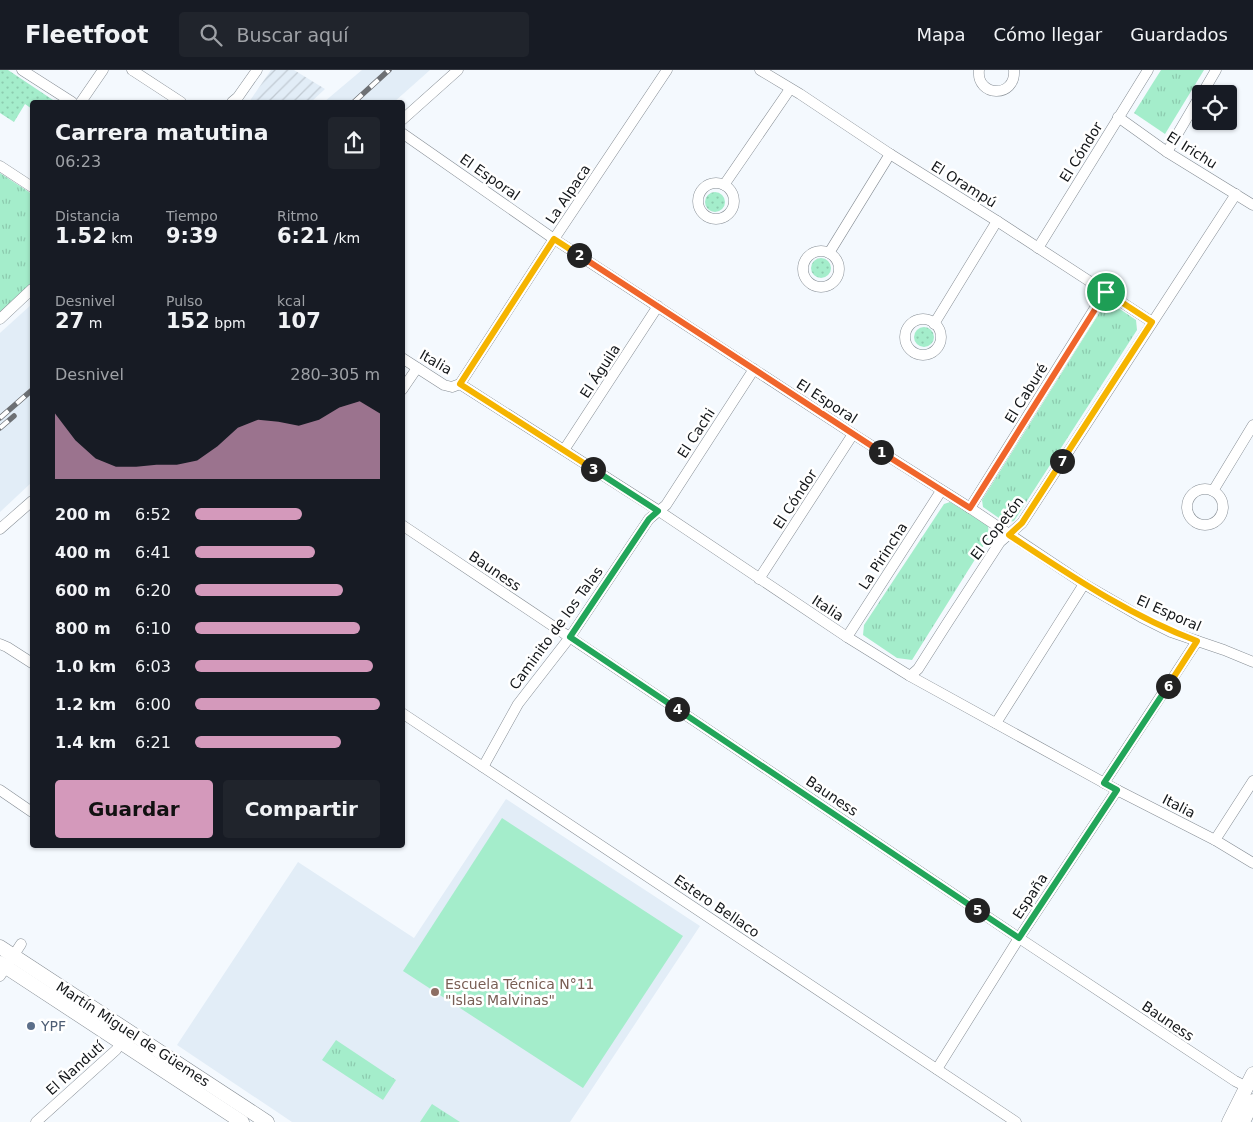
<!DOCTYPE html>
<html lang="es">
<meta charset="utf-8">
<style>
:root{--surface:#171b24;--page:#20242c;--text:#f1f3f6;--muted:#9ea1a6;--line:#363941;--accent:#d499bb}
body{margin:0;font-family:"DejaVu Sans",sans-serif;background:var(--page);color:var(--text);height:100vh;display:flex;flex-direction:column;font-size:19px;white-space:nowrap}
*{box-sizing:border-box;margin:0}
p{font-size:16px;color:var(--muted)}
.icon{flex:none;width:28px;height:28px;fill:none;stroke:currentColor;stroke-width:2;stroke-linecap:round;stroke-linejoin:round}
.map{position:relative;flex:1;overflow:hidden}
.sheet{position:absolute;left:30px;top:30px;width:375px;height:748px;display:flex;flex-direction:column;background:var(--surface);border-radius:5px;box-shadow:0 1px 4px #0004}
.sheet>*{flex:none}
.tools{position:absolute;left:1192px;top:15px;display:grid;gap:10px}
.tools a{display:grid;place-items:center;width:45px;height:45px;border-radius:5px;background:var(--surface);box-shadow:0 1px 4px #0004;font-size:25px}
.pin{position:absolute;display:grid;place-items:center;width:42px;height:42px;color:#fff;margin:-21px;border:2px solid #fff;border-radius:50%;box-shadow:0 1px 5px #0007}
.km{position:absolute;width:25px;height:25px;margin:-12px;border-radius:50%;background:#222;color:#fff;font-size:14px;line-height:25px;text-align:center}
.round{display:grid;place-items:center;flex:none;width:52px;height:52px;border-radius:5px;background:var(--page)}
.head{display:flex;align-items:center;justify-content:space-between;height:85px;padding:0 25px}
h1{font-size:22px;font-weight:700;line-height:38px}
.figures{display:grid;grid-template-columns:repeat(3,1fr);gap:8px;height:85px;padding:5px 25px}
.figures div{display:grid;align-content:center}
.figures b{font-size:21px;font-weight:700}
.figures small{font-size:14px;font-weight:400}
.figures p{font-size:14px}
.chart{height:140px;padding:10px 25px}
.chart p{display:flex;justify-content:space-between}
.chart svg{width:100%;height:90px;margin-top:5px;fill:var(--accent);opacity:.7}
.cta{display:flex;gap:10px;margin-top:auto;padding:10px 25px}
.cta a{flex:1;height:58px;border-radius:5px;background:var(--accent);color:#111;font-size:20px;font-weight:700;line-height:58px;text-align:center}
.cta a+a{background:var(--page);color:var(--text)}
ul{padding:0 25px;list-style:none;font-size:16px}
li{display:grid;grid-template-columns:80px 60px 1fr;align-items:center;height:38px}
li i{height:12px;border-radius:6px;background:var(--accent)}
header{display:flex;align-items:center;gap:30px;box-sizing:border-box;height:70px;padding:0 25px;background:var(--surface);border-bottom:1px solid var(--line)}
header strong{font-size:24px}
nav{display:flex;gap:28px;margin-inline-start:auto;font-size:18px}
.search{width:350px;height:45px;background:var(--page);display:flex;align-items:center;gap:12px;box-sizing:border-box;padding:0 18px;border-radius:5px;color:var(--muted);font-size:19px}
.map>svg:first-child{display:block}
</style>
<header>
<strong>Fleetfoot</strong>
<div class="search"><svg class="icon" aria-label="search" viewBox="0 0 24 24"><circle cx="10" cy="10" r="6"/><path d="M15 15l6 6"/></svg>Buscar aquí</div>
<nav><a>Mapa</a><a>Cómo llegar</a><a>Guardados</a></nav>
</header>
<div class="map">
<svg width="1253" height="1052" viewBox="0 0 1253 1052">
<defs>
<pattern id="industrial-furrows" width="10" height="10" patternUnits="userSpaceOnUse" patternTransform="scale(1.25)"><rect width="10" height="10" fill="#e2edf7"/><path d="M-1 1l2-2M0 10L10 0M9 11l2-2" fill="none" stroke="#c1cad3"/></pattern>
<pattern id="grass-dots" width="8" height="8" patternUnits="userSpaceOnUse" patternTransform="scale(1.25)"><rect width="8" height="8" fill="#a4edcb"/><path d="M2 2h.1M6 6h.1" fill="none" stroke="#8ccaae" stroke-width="1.8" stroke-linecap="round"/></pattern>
<pattern id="park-tufts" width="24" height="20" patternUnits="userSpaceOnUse" patternTransform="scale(1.25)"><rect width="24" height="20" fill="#a4edcb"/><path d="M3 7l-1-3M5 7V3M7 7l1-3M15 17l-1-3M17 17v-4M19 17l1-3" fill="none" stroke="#8ccaae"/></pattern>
</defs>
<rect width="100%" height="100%" fill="#f4f9fe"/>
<path fill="url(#industrial-furrows)" d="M271 0H294L325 19 311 32H249Z"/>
<g fill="#e2edf7">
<path d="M362 0H430L394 32H324Z"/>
<path d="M32 234V412L0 442V263Z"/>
<path d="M506 729 700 856 570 1052H292L177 975 298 792 414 868Z"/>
</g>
<g fill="url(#grass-dots)">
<path d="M0 0H8L56 32H32V39L25 34 14 52 0 43Z"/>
<circle cx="715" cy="132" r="10"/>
<circle cx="821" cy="198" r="10"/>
<circle cx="924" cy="267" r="10"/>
</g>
<g fill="url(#park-tufts)">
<path d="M1161 0H1204L1165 64 1134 43Z"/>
<path d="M0 103 32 124V213L0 242Z"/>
<path d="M1108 231 1136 250 1137 260 1014 451 1006 453 983 437 982 430 1106 232Z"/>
<path d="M950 432 988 455 989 467 912 590 897 588 863 565 864 555 944 434Z"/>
<path d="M336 970 396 1010 383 1030 322 990Z"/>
<path d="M432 1034 460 1052H420Z"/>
</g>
<path fill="#a4edcb" d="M502 748 683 866 583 1018 403 901Z"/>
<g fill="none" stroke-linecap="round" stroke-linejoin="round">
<defs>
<g id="street">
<path d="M22 0 72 32"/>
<path d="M132 0 181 32"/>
<path d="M760 0 800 24 890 84 997 151 1152 252"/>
<path d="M979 0C976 27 1016 29 1014 0"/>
<path d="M1202 24 1216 0"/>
<path d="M81 32 103 0"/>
<path d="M232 32 238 27 257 0"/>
<path d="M1118 47 1167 82 1253 135"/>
<path d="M402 50 458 0"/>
<path d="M402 63 554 169 853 364 970 438 1084 514 1141 547 1171 562 1224 580 1253 592"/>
<path d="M1167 82 1201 24"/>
<path d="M0 96 32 117"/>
<circle cx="716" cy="131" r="18"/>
<path d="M724 115 790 19"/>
<path d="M1038 178 1148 0"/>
<circle cx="821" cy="199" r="18"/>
<path d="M829 183 890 84"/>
<path d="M0 249 32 219"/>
<circle cx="923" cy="267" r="18"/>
<path d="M934 254 997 151"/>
<path d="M402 288 444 315 452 317 460 314"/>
<path d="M460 314 659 441 847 567 910 606 1117 720 1215 770 1253 793"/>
<path d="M460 314 554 169 667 0"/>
<path d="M402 320 417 298"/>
<path d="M564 380 658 236"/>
<circle cx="1205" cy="437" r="18"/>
<path d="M1213 421 1253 355"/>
<path d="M970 438 1105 222"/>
<path d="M402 455 1019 868 1235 1011 1247 1017"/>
<path d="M0 459 32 431"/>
<path d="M759 509 853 364"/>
<path d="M847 567 941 421"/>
<path d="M0 574 7 577 32 593"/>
<path d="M910 606 918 599 946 555 1000 472 1022 453 1236 124"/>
<path d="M402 643 1016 1052"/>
<path d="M996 653 1084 514"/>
<path d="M483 697 518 634 570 567 649 449 666 435 754 299"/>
<path d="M1104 713 1197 571"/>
<path d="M0 720 32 742"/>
<path d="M1215 770 1253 711"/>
<path d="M0 906 21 874"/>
<path d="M937 999 1019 868 1117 720"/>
<path d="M36 1052 116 980 124 968"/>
</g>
<g id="secondary">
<path d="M0 877 267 1052"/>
<path d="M0 893 242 1052"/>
<path d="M1229 1052 1253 1004"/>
<path d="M1243 1052 1253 1031"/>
</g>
</defs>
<use href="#street" stroke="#868d94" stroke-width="11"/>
<use href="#secondary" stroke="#868d94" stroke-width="15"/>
<use href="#street" stroke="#fff" stroke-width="10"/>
<use href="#secondary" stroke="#fff" stroke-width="14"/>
<defs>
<g id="rail">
<path d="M354 32 389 0"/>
<path d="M0 348 32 320"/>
<path d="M0 358 14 346"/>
</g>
</defs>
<use href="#rail" stroke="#6d7074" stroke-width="5.5"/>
<use href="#rail" stroke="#fff" stroke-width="4" stroke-dasharray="11" stroke-linecap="butt"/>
</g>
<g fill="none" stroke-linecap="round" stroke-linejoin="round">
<defs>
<path id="split-1" d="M881 382 970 438 1106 222"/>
<path id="split-2" d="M579 185 881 382"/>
<path id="split-3" d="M579 185 554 169 460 314 593 399"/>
<path id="split-4" d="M593 399 658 441 649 449 570 567 677 639"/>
<path id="split-5" d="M677 639 977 840"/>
<path id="split-6" d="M977 840 1019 868 1117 720 1104 713 1168 616"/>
<path id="split-7" d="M1062 391 1022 453 1009 465C1070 505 1128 545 1197 571L1168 616"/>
<path id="split-8" d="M1062 391 1152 252 1106 222"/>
</defs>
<use href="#split-1" stroke="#fff" stroke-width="10"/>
<use href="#split-2" stroke="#fff" stroke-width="10"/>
<use href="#split-3" stroke="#fff" stroke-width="10"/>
<use href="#split-4" stroke="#fff" stroke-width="10"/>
<use href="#split-5" stroke="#fff" stroke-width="10"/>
<use href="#split-6" stroke="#fff" stroke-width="10"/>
<use href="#split-7" stroke="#fff" stroke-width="10"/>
<use href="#split-8" stroke="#fff" stroke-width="10"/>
<use href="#split-1" stroke="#f0652b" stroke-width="6"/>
<use href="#split-2" stroke="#f0652b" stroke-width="6"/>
<use href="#split-3" stroke="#f5b400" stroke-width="6"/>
<use href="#split-4" stroke="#22a559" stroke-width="6"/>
<use href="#split-5" stroke="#22a559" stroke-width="6"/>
<use href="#split-6" stroke="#22a559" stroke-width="6"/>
<use href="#split-7" stroke="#f5b400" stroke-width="6"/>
<use href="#split-8" stroke="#f5b400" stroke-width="6"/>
</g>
<circle fill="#8d6e63" stroke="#fff" stroke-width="2" cx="435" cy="922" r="5"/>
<circle fill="#5c6f8a" stroke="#fff" stroke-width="2" cx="31" cy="956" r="5"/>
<g text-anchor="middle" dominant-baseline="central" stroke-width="5" stroke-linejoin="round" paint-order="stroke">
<g font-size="14" fill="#131619" stroke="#fff">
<text transform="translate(1192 80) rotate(32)">El Irichu</text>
<text transform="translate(1081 82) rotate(-58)">El Cóndor</text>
<text transform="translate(490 107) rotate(35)">El Esporal</text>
<text transform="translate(964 114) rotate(32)">El Orampú</text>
<text transform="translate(568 124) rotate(-56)">La Alpaca</text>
<text transform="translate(436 292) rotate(30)">Italia</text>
<text transform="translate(600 301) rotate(-57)">El Águila</text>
<text transform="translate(1026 323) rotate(-58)">El Caburé</text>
<text transform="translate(827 331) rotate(33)">El Esporal</text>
<text transform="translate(696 363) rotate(-57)">El Cachi</text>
<text transform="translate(795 429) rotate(-57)">El Cóndor</text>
<text transform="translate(997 458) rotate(-52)">El Copetón</text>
<text transform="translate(883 486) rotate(-57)">La Pirincha</text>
<text transform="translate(495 501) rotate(34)">Bauness</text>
<text transform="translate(828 538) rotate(33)">Italia</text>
<text transform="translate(1169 543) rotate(24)">El Esporal</text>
<text transform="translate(556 558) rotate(-54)">Caminito de los Talas</text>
<text transform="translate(832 726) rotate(34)">Bauness</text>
<text transform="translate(1179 736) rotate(27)">Italia</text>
<text transform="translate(1030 826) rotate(-57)">España</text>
<text transform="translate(717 836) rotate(34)">Estero Bellaco</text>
<text transform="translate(1168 951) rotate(34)">Bauness</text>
<text transform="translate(133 964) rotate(33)">Martín Miguel de Güemes</text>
<text transform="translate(75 998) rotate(-42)">El Ñandutí</text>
</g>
<g font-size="14" fill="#785e54" stroke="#fff" text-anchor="start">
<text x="445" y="914">Escuela Técnica N°11<tspan x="445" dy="16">"Islas Malvinas"</tspan></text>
</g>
<g font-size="14" fill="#4e5e75" stroke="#fff" text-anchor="start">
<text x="41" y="956">YPF</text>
</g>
</g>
</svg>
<div class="tools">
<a><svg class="icon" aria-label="locate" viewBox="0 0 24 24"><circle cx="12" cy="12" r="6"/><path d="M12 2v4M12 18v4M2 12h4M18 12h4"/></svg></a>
</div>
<div class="pin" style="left:1106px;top:222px;background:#1e9e55"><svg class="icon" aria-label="arrive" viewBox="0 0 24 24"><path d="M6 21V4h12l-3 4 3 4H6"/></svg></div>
<b class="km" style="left:881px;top:382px">1</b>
<b class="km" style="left:579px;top:185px">2</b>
<b class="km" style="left:593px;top:399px">3</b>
<b class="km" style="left:677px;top:639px">4</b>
<b class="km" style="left:977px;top:840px">5</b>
<b class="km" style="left:1168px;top:616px">6</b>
<b class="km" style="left:1062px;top:391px">7</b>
<section class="sheet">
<div class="head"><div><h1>Carrera matutina</h1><p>06:23</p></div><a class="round"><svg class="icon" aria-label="share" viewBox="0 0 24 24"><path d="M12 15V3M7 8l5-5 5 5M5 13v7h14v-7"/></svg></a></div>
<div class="figures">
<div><p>Distancia</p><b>1.52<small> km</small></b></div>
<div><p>Tiempo</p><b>9:39</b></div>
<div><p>Ritmo</p><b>6:21<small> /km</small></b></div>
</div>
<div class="figures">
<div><p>Desnivel</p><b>27<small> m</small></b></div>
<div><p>Pulso</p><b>152<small> bpm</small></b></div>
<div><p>kcal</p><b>107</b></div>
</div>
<div class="chart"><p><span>Desnivel</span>280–305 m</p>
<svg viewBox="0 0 160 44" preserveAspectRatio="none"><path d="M0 44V12L10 25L20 34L30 38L40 38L50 37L60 37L70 35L80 28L90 19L100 15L110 16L120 18L130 15L140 9L150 6L160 12V44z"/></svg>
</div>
<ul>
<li><b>200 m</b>6:52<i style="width:58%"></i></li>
<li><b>400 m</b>6:41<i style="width:65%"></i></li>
<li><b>600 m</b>6:20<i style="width:80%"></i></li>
<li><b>800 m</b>6:10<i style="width:89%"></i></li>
<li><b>1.0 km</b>6:03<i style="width:96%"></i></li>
<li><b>1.2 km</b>6:00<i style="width:100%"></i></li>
<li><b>1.4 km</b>6:21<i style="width:79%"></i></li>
</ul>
<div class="cta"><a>Guardar</a><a>Compartir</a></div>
</section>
</div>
